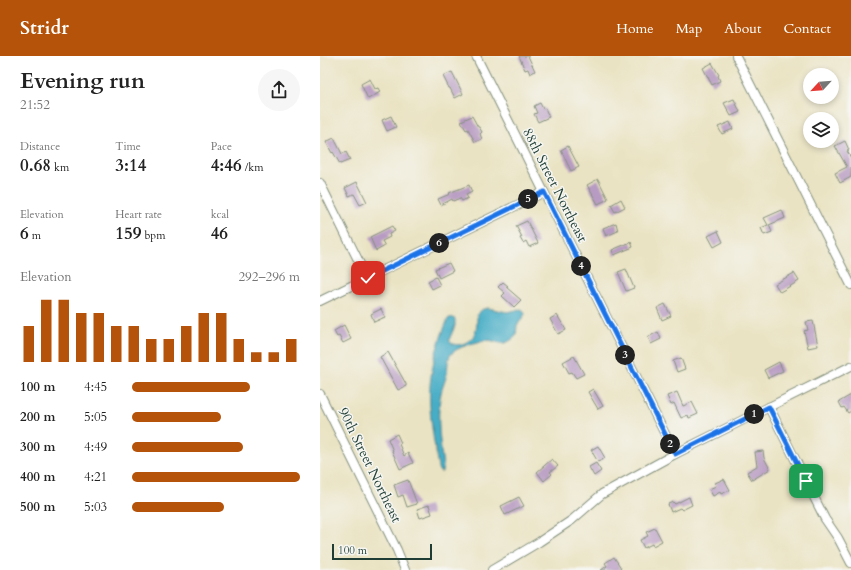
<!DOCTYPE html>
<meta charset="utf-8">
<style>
:root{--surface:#fff;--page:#f6f6f6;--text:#222;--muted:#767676;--accent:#b45309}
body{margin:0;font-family:Cardo,serif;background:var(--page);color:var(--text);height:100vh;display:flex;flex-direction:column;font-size:15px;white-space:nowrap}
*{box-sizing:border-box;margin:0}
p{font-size:13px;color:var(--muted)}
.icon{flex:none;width:22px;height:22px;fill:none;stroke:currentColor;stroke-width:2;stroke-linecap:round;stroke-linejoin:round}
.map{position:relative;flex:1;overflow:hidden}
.sheet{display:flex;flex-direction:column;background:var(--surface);width:320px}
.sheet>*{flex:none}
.needle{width:26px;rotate:244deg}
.buttons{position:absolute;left:483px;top:12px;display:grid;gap:8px}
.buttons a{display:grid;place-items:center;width:36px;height:36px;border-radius:50%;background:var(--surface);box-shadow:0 2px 6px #0003;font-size:20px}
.scale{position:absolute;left:12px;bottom:10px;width:100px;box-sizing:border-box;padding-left:4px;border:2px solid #1f3d34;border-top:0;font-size:11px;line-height:14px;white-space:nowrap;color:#1f3d34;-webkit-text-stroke:3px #f6f6f2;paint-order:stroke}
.pin{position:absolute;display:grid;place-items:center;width:34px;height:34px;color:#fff;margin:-17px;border-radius:8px;box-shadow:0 2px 6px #0006}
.km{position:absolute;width:20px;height:20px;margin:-10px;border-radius:50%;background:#222;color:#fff;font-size:11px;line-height:20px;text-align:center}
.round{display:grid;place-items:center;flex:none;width:42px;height:42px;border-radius:21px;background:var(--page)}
.overview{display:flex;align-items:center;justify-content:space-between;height:68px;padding:0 20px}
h1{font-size:22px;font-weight:600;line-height:30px}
.stats{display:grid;grid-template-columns:repeat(3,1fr);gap:6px;height:68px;padding:4px 20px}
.stats div{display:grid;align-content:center}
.stats b{font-size:17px;font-weight:600}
.stats small{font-size:11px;font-weight:400}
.stats p{font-size:11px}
.chart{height:112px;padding:8px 20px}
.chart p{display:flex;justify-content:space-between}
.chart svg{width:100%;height:72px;margin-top:4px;stroke:var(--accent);stroke-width:6}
ul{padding:0 20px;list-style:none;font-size:13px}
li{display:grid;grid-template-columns:64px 48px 1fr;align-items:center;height:30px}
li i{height:10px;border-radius:5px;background:var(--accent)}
header{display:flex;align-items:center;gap:24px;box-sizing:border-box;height:56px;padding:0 20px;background:var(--accent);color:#fff}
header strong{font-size:19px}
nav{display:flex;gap:22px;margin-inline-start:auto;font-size:14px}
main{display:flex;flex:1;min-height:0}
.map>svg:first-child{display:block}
</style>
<header>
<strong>Stridr</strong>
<nav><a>Home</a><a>Map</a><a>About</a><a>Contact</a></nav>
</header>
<main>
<section class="sheet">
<div class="overview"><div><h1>Evening run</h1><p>21:52</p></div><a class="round"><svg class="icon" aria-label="share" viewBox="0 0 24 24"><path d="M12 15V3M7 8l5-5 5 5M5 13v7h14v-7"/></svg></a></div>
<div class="stats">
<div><p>Distance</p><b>0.68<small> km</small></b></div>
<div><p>Time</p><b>3:14</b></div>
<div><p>Pace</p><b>4:46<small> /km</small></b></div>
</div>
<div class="stats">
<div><p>Elevation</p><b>6<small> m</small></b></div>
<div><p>Heart rate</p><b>159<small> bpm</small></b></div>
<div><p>kcal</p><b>46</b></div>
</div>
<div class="chart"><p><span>Elevation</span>292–296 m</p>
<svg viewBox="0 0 160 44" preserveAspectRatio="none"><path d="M5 44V22M15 44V6M25 44V6M35 44V14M45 44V14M55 44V22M65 44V22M75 44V30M85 44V30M95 44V22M105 44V14M115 44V14M125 44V30M135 44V38M145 44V38M155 44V30"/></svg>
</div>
<ul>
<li><b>100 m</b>4:45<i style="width:70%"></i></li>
<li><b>200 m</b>5:05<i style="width:53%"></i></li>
<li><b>300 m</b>4:49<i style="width:66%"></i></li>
<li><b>400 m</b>4:21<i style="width:100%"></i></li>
<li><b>500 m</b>5:03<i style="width:55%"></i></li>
</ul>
</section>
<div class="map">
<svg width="531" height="514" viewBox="0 0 531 514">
<rect width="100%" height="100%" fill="#f6f6f2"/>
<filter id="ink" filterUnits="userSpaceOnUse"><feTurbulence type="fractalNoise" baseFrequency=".025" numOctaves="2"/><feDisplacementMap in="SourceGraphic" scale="8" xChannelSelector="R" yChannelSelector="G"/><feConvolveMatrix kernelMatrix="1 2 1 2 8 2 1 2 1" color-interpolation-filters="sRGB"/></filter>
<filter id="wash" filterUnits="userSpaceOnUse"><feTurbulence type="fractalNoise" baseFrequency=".012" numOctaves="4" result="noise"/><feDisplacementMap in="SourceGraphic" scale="16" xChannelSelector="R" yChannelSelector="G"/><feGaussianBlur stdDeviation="0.9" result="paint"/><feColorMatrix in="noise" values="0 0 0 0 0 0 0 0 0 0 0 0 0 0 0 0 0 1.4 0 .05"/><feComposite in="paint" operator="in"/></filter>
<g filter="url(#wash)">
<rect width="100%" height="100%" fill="#eae3c3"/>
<path fill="#47adc6" stroke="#33757d" d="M168 252 187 256 201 253 203 254 205 258 202 263 197 269 196 280C180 295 177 281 162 285 154 287 137 291 131 298 127 303 128 312 127 318 125 326 121 334 120 342 117 364 120 387 123 409L122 416H120L119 415 118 412C114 384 108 356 110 329 112 306 119 284 128 263 131 261 132 261 135 263V270L129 284C131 286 131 288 134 288 141 291 153 284 155 277 157 272 157 264 157 258L163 253Z"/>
<g id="blocks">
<g fill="#b89bc2">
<path d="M199 0H208L215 15 210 18 208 13 205 14Z"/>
<path d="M392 7 399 19 398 20 400 25 392 29 383 12Z"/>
<path d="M132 16 143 38 135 42 130 32H129L123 20Z"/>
<path d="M50 23 55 33 58 32 60 36 48 43 41 28Z"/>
<path d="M414 43 420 56 411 60 404 47Z"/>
<path d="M220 47 223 53 225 52 229 61 218 66 214 58 217 57 214 50Z"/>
<path d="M71 60 76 71 67 75 62 64Z"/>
<path d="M152 60 158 71H159L162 76 160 78 162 83 155 86 148 73 146 74 141 65Z"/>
<path d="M410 66 413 73 402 78 398 71Z"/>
<path d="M14 82 22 98 26 96 30 104 20 108 13 96 12 97 6 86Z"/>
<path d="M525 85 529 94 527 95 531 102V121L520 127 515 117 527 111 515 90Z"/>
<path d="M248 90 259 111 251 115 241 94Z"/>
<path d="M278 123 288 143 278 148 267 129Z"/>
<path d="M37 126 47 146 40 149 34 138 29 140 25 132Z"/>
<path d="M149 129 152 136 146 139 148 142 142 145 140 142 133 145 132 143 121 149 118 143 130 138 129 137Z"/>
<path d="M301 143 305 151 295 156 291 149Z"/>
<path d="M462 154 465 162 449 169 452 176 444 179 441 172 448 169 444 162Z"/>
<path d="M207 165 218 187 209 191 206 185 203 187 200 182 202 181 196 170Z"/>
<path d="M296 167 298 175 286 180 283 172Z"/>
<path d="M72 170 75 175 69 178 70 181 62 185 65 190 56 195 50 181Z"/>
<path d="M398 175 403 186 394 191 388 180Z"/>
<path d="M311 186 313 191 294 199 292 194Z"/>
<path d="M129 207 133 215 119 222 115 213Z"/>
<path d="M306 213 314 232 306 235 298 216Z"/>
<path d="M474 217 479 225 460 236 455 228Z"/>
<path d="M116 221 120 229 112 233 108 225Z"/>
<path d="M183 226 188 230 186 231 201 244 194 251 182 240 185 237 178 231Z"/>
<path d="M345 248 351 260 342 264 337 252Z"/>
<path d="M61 253 65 261 54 266 51 258Z"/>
<path d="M237 259 246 274 238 278 230 263Z"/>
<path d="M493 265 498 290 488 292 484 275 488 274 486 266Z"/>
<path d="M24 269 31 283 23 287 19 280 17 281 14 275Z"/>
<path d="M338 276 341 283 331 288 328 281Z"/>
<path d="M68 296 86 328V330L78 334 60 301Z"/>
<path d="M254 300 264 318 256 322 252 316 249 317 243 306Z"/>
<path d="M361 302 365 313 357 316 353 305Z"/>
<path d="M459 306 463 315 448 322 444 314Z"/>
<path d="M273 333 283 350 278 353 268 336Z"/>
<path d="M357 336 363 350 372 346 378 358 369 362 368 359 361 362 354 347 351 349 347 340Z"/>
<path d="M531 339V355L528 357 524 351 522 352 519 346Z"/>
<path d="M77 378 81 387 79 388 84 400 88 397 93 407 80 413 72 395H73L68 383Z"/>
<path d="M278 390 285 402 278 406 271 394Z"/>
<path d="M443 395 444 402 450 413 432 424 427 416 437 410 435 396Z"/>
<path d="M232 403 238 410 230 416 232 418 224 425 217 416Z"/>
<path d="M276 407 281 415 274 420 269 411Z"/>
<path d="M404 423 410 434 401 438 400 436 393 440 389 433 396 430 395 427Z"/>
<path d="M88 424 97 448 87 451 83 439 78 441 74 429Z"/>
<path d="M199 441 204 450 185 459 181 450Z"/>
<path d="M369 441 372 449 362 454 360 452 351 456 348 448 353 446 355 448Z"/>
<path d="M109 449 112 458 100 462 97 453Z"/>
<path d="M335 472 342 485 333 490 332 488 324 492 320 484 328 480 326 476Z"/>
<path d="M294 501 301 512 298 514H281L287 510 285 507Z"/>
</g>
</g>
</g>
<g filter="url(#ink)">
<use href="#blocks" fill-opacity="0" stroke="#84907c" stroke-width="1"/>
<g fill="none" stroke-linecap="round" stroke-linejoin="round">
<defs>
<g id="minor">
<path d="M156 0 355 398"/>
<path d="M416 0 531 229"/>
<path d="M0 127 47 222"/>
<path d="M0 245 224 136"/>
<path d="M0 338 77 494 85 514"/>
<path d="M449 351 505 463 518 482 531 507"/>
<path d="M172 514 219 486 252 464 282 438 355 398 531 310"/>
</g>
</defs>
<use href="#minor" stroke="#84907c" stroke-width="10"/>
<use href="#minor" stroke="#fff" stroke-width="8"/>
</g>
</g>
<g fill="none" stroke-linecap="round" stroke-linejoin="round" filter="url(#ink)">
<defs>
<path id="route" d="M48 222 224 136 355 398 449 351 486 425"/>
</defs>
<use href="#route" stroke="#fff" stroke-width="8"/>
<use href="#route" stroke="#1a73e8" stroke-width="5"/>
</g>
<g text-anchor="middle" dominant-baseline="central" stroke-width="3" stroke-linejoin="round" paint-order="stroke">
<g font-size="14" fill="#1f3d34" stroke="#f6f6f2">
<text transform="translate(235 129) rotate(63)">88th Street Northeast</text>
<text transform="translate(50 409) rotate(64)">90th Street Northeast</text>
</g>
</g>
</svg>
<div class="buttons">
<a><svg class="needle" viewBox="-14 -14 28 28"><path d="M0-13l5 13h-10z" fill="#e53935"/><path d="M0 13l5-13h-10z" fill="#767676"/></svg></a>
<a><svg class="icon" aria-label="layers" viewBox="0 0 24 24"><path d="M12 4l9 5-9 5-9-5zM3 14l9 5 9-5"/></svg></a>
</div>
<div class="scale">100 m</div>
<div class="pin" style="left:486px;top:425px;background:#1e9e55"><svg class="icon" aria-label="arrive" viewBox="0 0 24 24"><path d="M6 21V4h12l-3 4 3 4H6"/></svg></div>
<div class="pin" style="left:48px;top:222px;background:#d93025"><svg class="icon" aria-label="check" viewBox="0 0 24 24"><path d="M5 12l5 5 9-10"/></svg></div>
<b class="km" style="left:434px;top:358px">1</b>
<b class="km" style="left:350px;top:388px">2</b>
<b class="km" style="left:305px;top:299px">3</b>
<b class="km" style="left:261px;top:210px">4</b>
<b class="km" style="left:208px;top:143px">5</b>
<b class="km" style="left:119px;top:187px">6</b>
</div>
</main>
